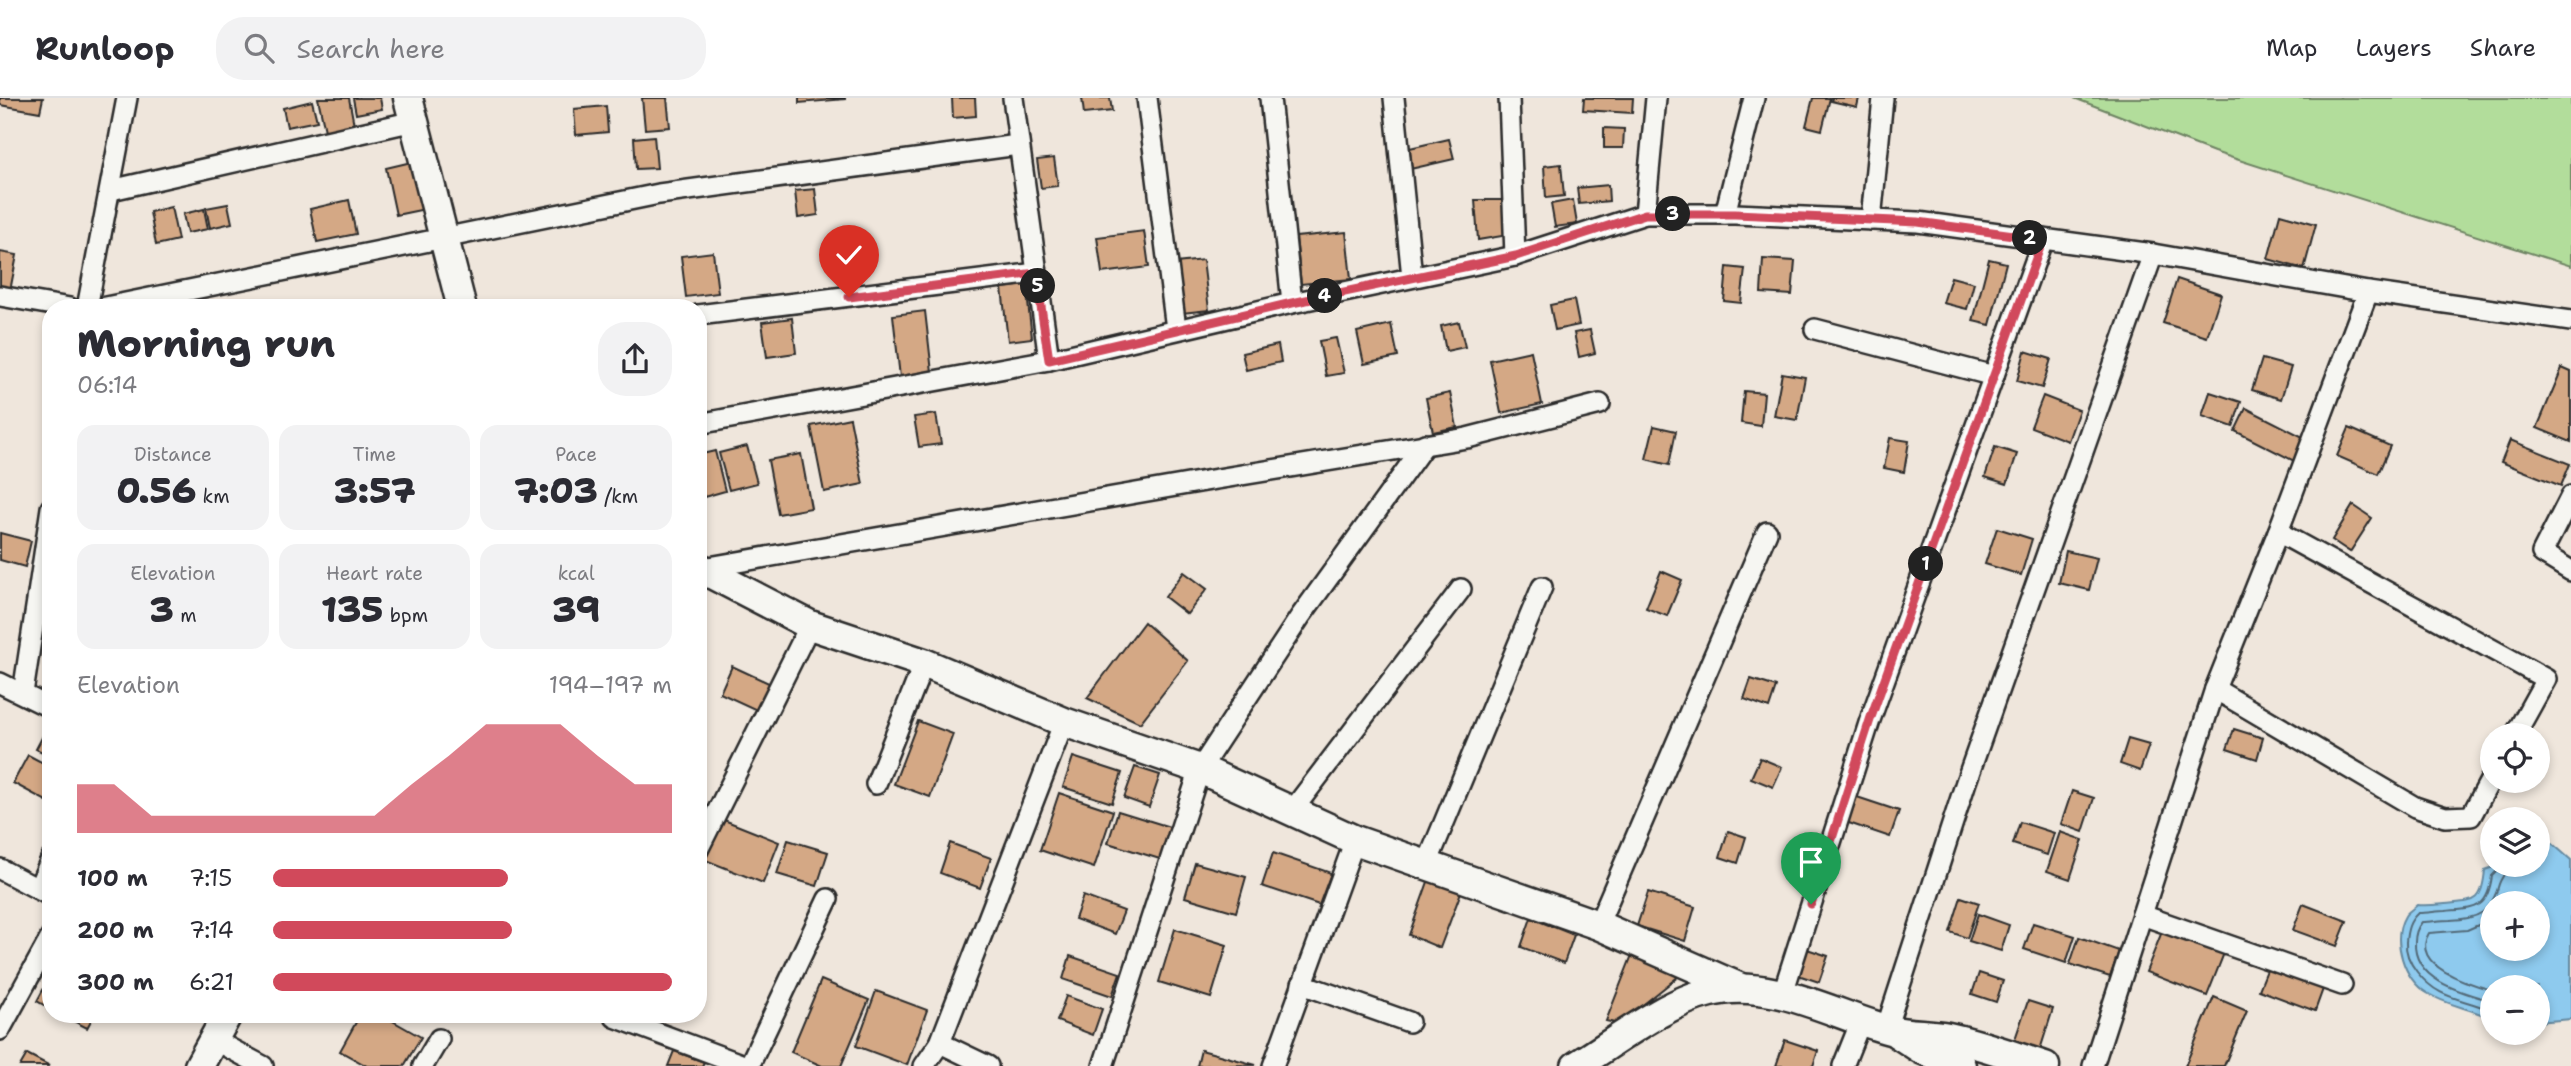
<!DOCTYPE html>
<meta charset="utf-8">
<style>
:root{--surface:#fff;--page:#f2f2f3;--text:#2b2b33;--muted:#7c7c81;--line:#e1e1e2;--accent:#d1495b}
body{margin:0;font-family:"Shantell Sans",sans-serif;background:var(--page);color:var(--text);height:100vh;display:flex;flex-direction:column;font-size:26px;white-space:nowrap}
*{box-sizing:border-box;margin:0}
p{font-size:23px;color:var(--muted)}
.icon{flex:none;width:38px;height:38px;fill:none;stroke:currentColor;stroke-width:2;stroke-linecap:round;stroke-linejoin:round}
.map{position:relative;flex:1;overflow:hidden}
.drawer{position:absolute;left:42px;top:201px;width:665px;height:724px;display:flex;flex-direction:column;background:var(--surface);border-radius:28px;box-shadow:0 4px 10px #0003}
.drawer>*{flex:none}
.controls{position:absolute;left:2480px;top:625px;display:grid;gap:14px}
.controls a{display:grid;place-items:center;width:70px;height:70px;border-radius:50%;background:var(--surface);box-shadow:0 4px 10px #0003;font-size:35px}
.pin{position:absolute;display:grid;place-items:center;width:60px;height:60px;color:#fff;margin:-72px -30px;border-radius:50% 50% 50% 0;rotate:-45deg;box-shadow:0 0 7px #0007}
.pin .icon{rotate:45deg}
.km{position:absolute;width:35px;height:35px;margin:-18px;border-radius:50%;background:#222;color:#fff;font-size:19px;line-height:35px;text-align:center}
.round{display:grid;place-items:center;flex:none;width:74px;height:74px;border-radius:28px;background:var(--page)}
.head{display:flex;align-items:center;justify-content:space-between;height:119px;padding:0 35px}
h1{font-size:38px;font-weight:800;line-height:52px}
.figures{display:grid;grid-template-columns:repeat(3,1fr);gap:10px;height:119px;padding:7px 35px}
.figures div{display:grid;align-content:center;border-radius:18px;background:var(--page);text-align:center}
.figures b{font-size:35px;font-weight:800}
.figures small{font-size:19px;font-weight:400}
.figures p{font-size:19px}
.chart{height:196px;padding:14px 35px}
.chart p{display:flex;justify-content:space-between}
.chart svg{width:100%;height:126px;margin-top:7px;fill:var(--accent);opacity:.7}
ul{padding:0 35px;list-style:none;font-size:23px}
li{display:grid;grid-template-columns:112px 84px 1fr;align-items:center;height:52px}
li i{height:18px;border-radius:9px;background:var(--accent)}
header{display:flex;align-items:center;gap:42px;box-sizing:border-box;height:98px;padding:0 35px;background:var(--surface);border-bottom:2px solid var(--line)}
header strong{font-size:33px}
nav{display:flex;gap:38px;margin-inline-start:auto;font-size:24px}
.search{width:490px;height:63px;background:var(--page);display:flex;align-items:center;gap:18px;box-sizing:border-box;padding:0 24px;border-radius:28px;color:var(--muted);font-size:26px}
.map>svg:first-child{display:block}
</style>
<header>
<strong>Runloop</strong>
<div class="search"><svg class="icon" aria-label="search" viewBox="0 0 24 24"><circle cx="10" cy="10" r="6"/><path d="M15 15l6 6"/></svg>Search here</div>
<nav><a>Map</a><a>Layers</a><a>Share</a></nav>
</header>
<div class="map">
<svg width="2571" height="968" viewBox="0 0 2571 968">
<rect width="100%" height="100%" fill="#efe6dc"/>
<filter id="ink" filterUnits="userSpaceOnUse"><feTurbulence type="fractalNoise" baseFrequency=".0143" numOctaves="2"/><feDisplacementMap in="SourceGraphic" scale="14" xChannelSelector="R" yChannelSelector="G"/><feConvolveMatrix kernelMatrix="1 2 1 2 8 2 1 2 1" color-interpolation-filters="sRGB"/></filter>
<g filter="url(#ink)">
<path fill="#b2dd9b" stroke="#6e8463" stroke-width="2" d="M2074 0H2571V168L2214 54Z"/>
<path fill="#8ecaee" stroke="#668aa0" stroke-width="2" fill-rule="evenodd" d="M2538 733 2571 762V921L2538 924V889H2492V921C2471 910 2448 908 2427 895 2404 882 2391 842 2405 818 2407 814 2413 811 2417 807 2427 808 2435 807 2445 806 2475 803 2482 806 2485 772L2499 767 2538 766ZM2492 805H2538V850H2492Z"/>
<g fill="none" stroke-linecap="round" stroke-linejoin="round">
<g stroke="#536b79" stroke-width="2">
<path d="M2492 821 2467 832 2429 835C2409 868 2470 886 2492 892"/>
<path d="M2492 903C2464 895 2413 883 2415 844 2415 837 2417 830 2422 824 2431 824 2440 822 2450 822 2478 821 2491 815 2499 786 2501 779 2507 775 2508 766"/>
<path d="M2492 913C2461 899 2440 903 2417 874 2410 865 2405 855 2406 844 2407 832 2409 823 2418 815 2428 815 2437 813 2446 813 2476 810 2487 812 2492 778L2498 772 2499 766"/>
</g>
</g>
<g fill="#d4a885" stroke="#2b2b2b" stroke-width="2">
<path d="M0 0H43L40 14 0 7Z"/>
<path d="M318 0H349L354 27 325 33Z"/>
<path d="M353 0H380L382 11 356 16Z"/>
<path d="M642 0H667L670 29 645 31Z"/>
<path d="M799 0H845V1L799 5Z"/>
<path d="M952 0H975L976 18 953 20Z"/>
<path d="M1082 0H1110L1112 13 1084 16Z"/>
<path d="M1584 0H1633L1632 15 1583 12Z"/>
<path d="M1813 0H1830L1822 32 1806 28Z"/>
<path d="M1832 0H1859L1857 9 1831 3Z"/>
<path d="M312 3 317 23 287 29 283 10Z"/>
<path d="M606 8 608 34 576 37 574 11Z"/>
<path d="M1604 30 1624 31 1623 50H1604Z"/>
<path d="M654 38 657 70 636 71 634 40Z"/>
<path d="M1449 41 1454 61 1406 72 1401 52Z"/>
<path d="M1054 60 1058 88 1041 90 1037 62Z"/>
<path d="M420 62 430 110 396 117 386 70Z"/>
<path d="M1561 66 1564 98 1546 100 1544 68Z"/>
<path d="M1608 87 1609 103 1579 106 1577 90Z"/>
<path d="M815 91 818 117 798 120 795 93Z"/>
<path d="M349 102 356 136 317 144 310 111Z"/>
<path d="M1475 102H1503L1508 137 1478 142Z"/>
<path d="M1573 102 1577 126 1555 129 1551 106Z"/>
<path d="M228 106 232 125 210 130 206 110Z"/>
<path d="M171 109 178 142 156 147 150 114Z"/>
<path d="M204 111 208 131 187 135 183 116Z"/>
<path d="M2280 116 2316 126 2304 171 2268 161Z"/>
<path d="M1144 133 1149 169 1102 175 1097 139Z"/>
<path d="M1346 134 1351 181 1301 186 1296 139Z"/>
<path d="M0 154 17 157 10 193 0 191Z"/>
<path d="M713 154 718 195 686 199 681 158Z"/>
<path d="M1763 161 1795 163 1792 197 1761 195Z"/>
<path d="M1989 161 2006 165 1990 227 1973 223Z"/>
<path d="M1203 162 1209 212 1182 215 1176 165Z"/>
<path d="M1727 169 1745 171 1741 205 1724 203Z"/>
<path d="M1951 179 1974 185 1967 211 1943 205Z"/>
<path d="M2177 181 2221 196 2207 239 2163 225Z"/>
<path d="M1026 187 1032 240 1008 243 1002 190Z"/>
<path d="M1574 202 1579 227 1555 232 1550 207Z"/>
<path d="M925 213 932 274 900 279 893 217Z"/>
<path d="M792 220 796 255 767 259 762 224Z"/>
<path d="M1459 224 1465 249 1446 253 1441 228Z"/>
<path d="M1391 226 1398 259 1364 266 1357 234Z"/>
<path d="M1590 232 1595 255 1579 259 1574 235Z"/>
<path d="M1336 240 1344 275 1326 278 1319 243Z"/>
<path d="M1278 247 1281 264 1246 272 1242 255Z"/>
<path d="M1531 253 1542 306 1501 315 1490 262Z"/>
<path d="M2025 253 2051 261 2042 290 2017 283Z"/>
<path d="M2262 261 2291 269 2281 301 2252 292Z"/>
<path d="M2562 270 2571 274V344L2537 330Z"/>
<path d="M1782 275 1805 279 1797 322 1774 318Z"/>
<path d="M1744 293 1764 295 1761 328 1741 325Z"/>
<path d="M2210 294 2241 304 2233 329 2202 318Z"/>
<path d="M1450 295 1457 329 1433 334 1426 300Z"/>
<path d="M2043 298 2079 312 2068 343 2031 329Z"/>
<path d="M2246 310 2309 342 2298 365 2235 333Z"/>
<path d="M936 316 941 346 919 349 914 319Z"/>
<path d="M850 320 863 386 824 394 811 328Z"/>
<path d="M1654 328 1676 333 1669 367 1646 361Z"/>
<path d="M2349 330 2390 348 2378 376 2337 358Z"/>
<path d="M1890 340 1909 343 1904 374 1884 370Z"/>
<path d="M2510 342 2570 366 2561 388 2501 364Z"/>
<path d="M747 348 757 385 729 392 719 355Z"/>
<path d="M1995 349 2017 356 2007 386 1985 379Z"/>
<path d="M715 353 725 393 704 399 698 379V357Z"/>
<path d="M801 356 811 410 778 416 768 362Z"/>
<path d="M2353 407 2372 420 2350 454 2332 442Z"/>
<path d="M1997 430 2032 441 2021 477 1985 466Z"/>
<path d="M0 435 31 443 25 469 0 462Z"/>
<path d="M2066 453 2097 460 2089 492 2059 485Z"/>
<path d="M1661 473 1682 482 1667 518 1646 510Z"/>
<path d="M1184 474 1207 491 1187 516 1165 499Z"/>
<path d="M1144 524 1188 563 1140 625 1087 600Z"/>
<path d="M732 568 773 587 761 614 720 595Z"/>
<path d="M1751 581 1776 589 1769 610 1744 601Z"/>
<path d="M918 623 953 636 930 699 894 686Z"/>
<path d="M49 626 51 627V658L36 651Z"/>
<path d="M2234 631 2263 640 2257 661 2227 651Z"/>
<path d="M2128 641 2149 647 2140 673 2120 666Z"/>
<path d="M28 657 51 669V698L48 704 13 685Z"/>
<path d="M1073 659 1122 675 1112 705 1063 689Z"/>
<path d="M1760 660 1782 669 1773 689 1751 680Z"/>
<path d="M1135 669 1160 677 1149 709 1124 700Z"/>
<path d="M2072 693 2094 700 2083 734 2061 726Z"/>
<path d="M1059 695 1113 713 1094 770 1040 752Z"/>
<path d="M1851 697 1899 713 1890 739 1843 723Z"/>
<path d="M1118 713 1173 730 1163 762 1108 745Z"/>
<path d="M719 720 779 744 763 785 703 761Z"/>
<path d="M2020 724 2054 735 2047 757 2013 746Z"/>
<path d="M1728 733 1746 739 1738 765 1720 759Z"/>
<path d="M2060 734 2083 742 2070 781 2047 773Z"/>
<path d="M788 742 828 754 817 788 777 776Z"/>
<path d="M950 745 991 760 980 790 940 775Z"/>
<path d="M1273 755 1331 775 1319 807 1262 788Z"/>
<path d="M1195 765 1246 779 1236 814 1185 799Z"/>
<path d="M1429 781 1461 794 1440 850 1409 837Z"/>
<path d="M1648 794 1695 809 1685 843 1637 828Z"/>
<path d="M1083 798 1124 813 1115 836 1075 821Z"/>
<path d="M1961 799 1979 805 1967 840 1950 834Z"/>
<path d="M2303 806 2347 823 2337 848 2293 832Z"/>
<path d="M1978 816 2009 827 2001 853 1969 843Z"/>
<path d="M1531 820 1574 837 1564 865 1521 849Z"/>
<path d="M2033 825 2075 838 2066 865 2024 851Z"/>
<path d="M1175 831 1227 847 1211 900 1159 884Z"/>
<path d="M2163 831 2224 855 2207 898 2146 874Z"/>
<path d="M2079 839 2119 853 2110 879 2070 866Z"/>
<path d="M1804 850 1828 858 1819 884 1795 876Z"/>
<path d="M1632 857 1679 878 1619 926 1606 923Z"/>
<path d="M1070 858 1120 875 1112 898 1063 881Z"/>
<path d="M2269 867 2324 888 2315 913 2259 892Z"/>
<path d="M1979 875 2003 883 1996 904 1972 896Z"/>
<path d="M51 877V911L37 903Z"/>
<path d="M821 882 869 902 841 968H822L791 954Z"/>
<path d="M876 893 927 912 907 967 856 948Z"/>
<path d="M1066 898 1102 911 1093 937 1057 923Z"/>
<path d="M2214 899 2247 913 2224 968H2185Z"/>
<path d="M2028 903 2053 911 2039 955 2013 947Z"/>
<path d="M62 917H94L87 930Z"/>
<path d="M360 917H382L421 939 404 968H367L340 953Z"/>
<path d="M1785 942 1818 953 1813 968H1776Z"/>
<path d="M1201 952 1256 967 1197 968Z"/>
<path d="M674 953 704 964 702 968H668Z"/>
<path d="M27 956 50 968H20Z"/>
</g>
<g fill="none" stroke-linecap="round" stroke-linejoin="round">
<defs>
<g id="street">
<path d="M1013 0 1049 262"/>
<path d="M1147 0 1176 231"/>
<path d="M1270 0 1292 205"/>
<path d="M1394 0 1412 179"/>
<path d="M1509 0 1515 158"/>
<path d="M111 92 414 23"/>
<path d="M1645 116 1656 0"/>
<path d="M1725 116 1754 0"/>
<path d="M1871 122 1883 0"/>
<path d="M0 198 70 210"/>
<path d="M87 210 127 0"/>
<path d="M101 210 659 96 1018 47"/>
<path d="M698 217 1036 175"/>
<path d="M1815 231 1994 278"/>
<path d="M698 326 1049 262 1292 205 1515 158 1645 116H1735L1918 124 2153 156 2368 194 2571 223"/>
<path d="M2571 398 2542 455 2571 473"/>
<path d="M2278 434 2546 581 2515 637"/>
<path d="M703 470 1211 382 1467 340 1600 306"/>
<path d="M0 585 51 610"/>
<path d="M2215 591 2415 709 2445 719 2471 718 2492 679"/>
<path d="M23 595 51 410"/>
<path d="M876 686 924 565"/>
<path d="M1292 713 1461 491"/>
<path d="M698 752 810 527"/>
<path d="M1426 768 1542 489"/>
<path d="M0 771 51 798"/>
<path d="M38 791 51 761"/>
<path d="M2142 817 2342 887"/>
<path d="M1598 827 1767 434"/>
<path d="M1302 886 1409 924"/>
<path d="M1782 898 1870 622 2043 141"/>
<path d="M616 917 615 919 746 968"/>
<path d="M1886 931 1966 684 2153 156"/>
<path d="M0 932 51 839"/>
<path d="M214 942 263 968"/>
<path d="M940 945 988 968"/>
<path d="M423 968 439 941"/>
<path d="M749 968 828 801"/>
<path d="M924 968 940 945 1064 624"/>
<path d="M1103 968 1200 671 1300 519 1425 346"/>
<path d="M1273 968 1355 742"/>
<path d="M1843 968 1861 923"/>
<path d="M2093 968 2215 591 2278 434 2368 194"/>
</g>
<g id="secondary">
<path d="M408 0 462 210"/>
<path d="M698 469 810 527 924 565 1064 624 1200 671 1355 742 1598 827 1741 890"/>
<path d="M1898 936 1921 951 1961 968"/>
<path d="M199 968 227 917"/>
<path d="M1576 968C1615 944 1666 904 1710 894 1771 879 1833 917 1890 932 1909 937 1929 935 1948 939 1981 946 2013 958 2045 968"/>
</g>
</defs>
<use href="#street" stroke="#2b2b2b" stroke-width="24"/>
<use href="#secondary" stroke="#2b2b2b" stroke-width="33"/>
<use href="#street" stroke="#f6f6f2" stroke-width="19"/>
<use href="#secondary" stroke="#f6f6f2" stroke-width="28"/>
</g>
</g>
<g fill="none" stroke-linecap="round" stroke-linejoin="round" filter="url(#ink)">
<defs>
<path id="route" d="M849 199 1036 175 1049 262 1292 205 1516 158 1645 116H1735L1918 124 2043 141 1870 622 1811 806"/>
</defs>
<use href="#route" stroke="#fff" stroke-width="14"/>
<use href="#route" stroke="#d1495b" stroke-width="9"/>
</g>
</svg>
<div class="controls">
<a><svg class="icon" aria-label="locate" viewBox="0 0 24 24"><circle cx="12" cy="12" r="6"/><path d="M12 2v4M12 18v4M2 12h4M18 12h4"/></svg></a>
<a><svg class="icon" aria-label="layers" viewBox="0 0 24 24"><path d="M12 4l9 5-9 5-9-5zM3 14l9 5 9-5"/></svg></a>
<a>+</a>
<a>−</a>
</div>
<div class="pin" style="left:1811px;top:806px;background:#1e9e55"><svg class="icon" aria-label="arrive" viewBox="0 0 24 24"><path d="M6 21V4h12l-3 4 3 4H6"/></svg></div>
<div class="pin" style="left:849px;top:199px;background:#d93025"><svg class="icon" aria-label="check" viewBox="0 0 24 24"><path d="M5 12l5 5 9-10"/></svg></div>
<b class="km" style="left:1926px;top:466px">1</b>
<b class="km" style="left:2030px;top:140px">2</b>
<b class="km" style="left:1673px;top:116px">3</b>
<b class="km" style="left:1325px;top:198px">4</b>
<b class="km" style="left:1038px;top:188px">5</b>
<section class="drawer">
<div class="head"><div><h1>Morning run</h1><p>06:14</p></div><a class="round"><svg class="icon" aria-label="share" viewBox="0 0 24 24"><path d="M12 15V3M7 8l5-5 5 5M5 13v7h14v-7"/></svg></a></div>
<div class="figures">
<div><p>Distance</p><b>0.56<small> km</small></b></div>
<div><p>Time</p><b>3:57</b></div>
<div><p>Pace</p><b>7:03<small> /km</small></b></div>
</div>
<div class="figures">
<div><p>Elevation</p><b>3<small> m</small></b></div>
<div><p>Heart rate</p><b>135<small> bpm</small></b></div>
<div><p>kcal</p><b>39</b></div>
</div>
<div class="chart"><p><span>Elevation</span>194–197 m</p>
<svg viewBox="0 0 160 44" preserveAspectRatio="none"><path d="M0 44V27L10 27L20 38L30 38L40 38L50 38L60 38L70 38L80 38L90 27L100 17L110 6L120 6L130 6L140 17L150 27L160 27V44z"/></svg>
</div>
<ul>
<li><b>100 m</b>7:15<i style="width:59%"></i></li>
<li><b>200 m</b>7:14<i style="width:60%"></i></li>
<li><b>300 m</b>6:21<i style="width:100%"></i></li>
</ul>
</section>
</div>
